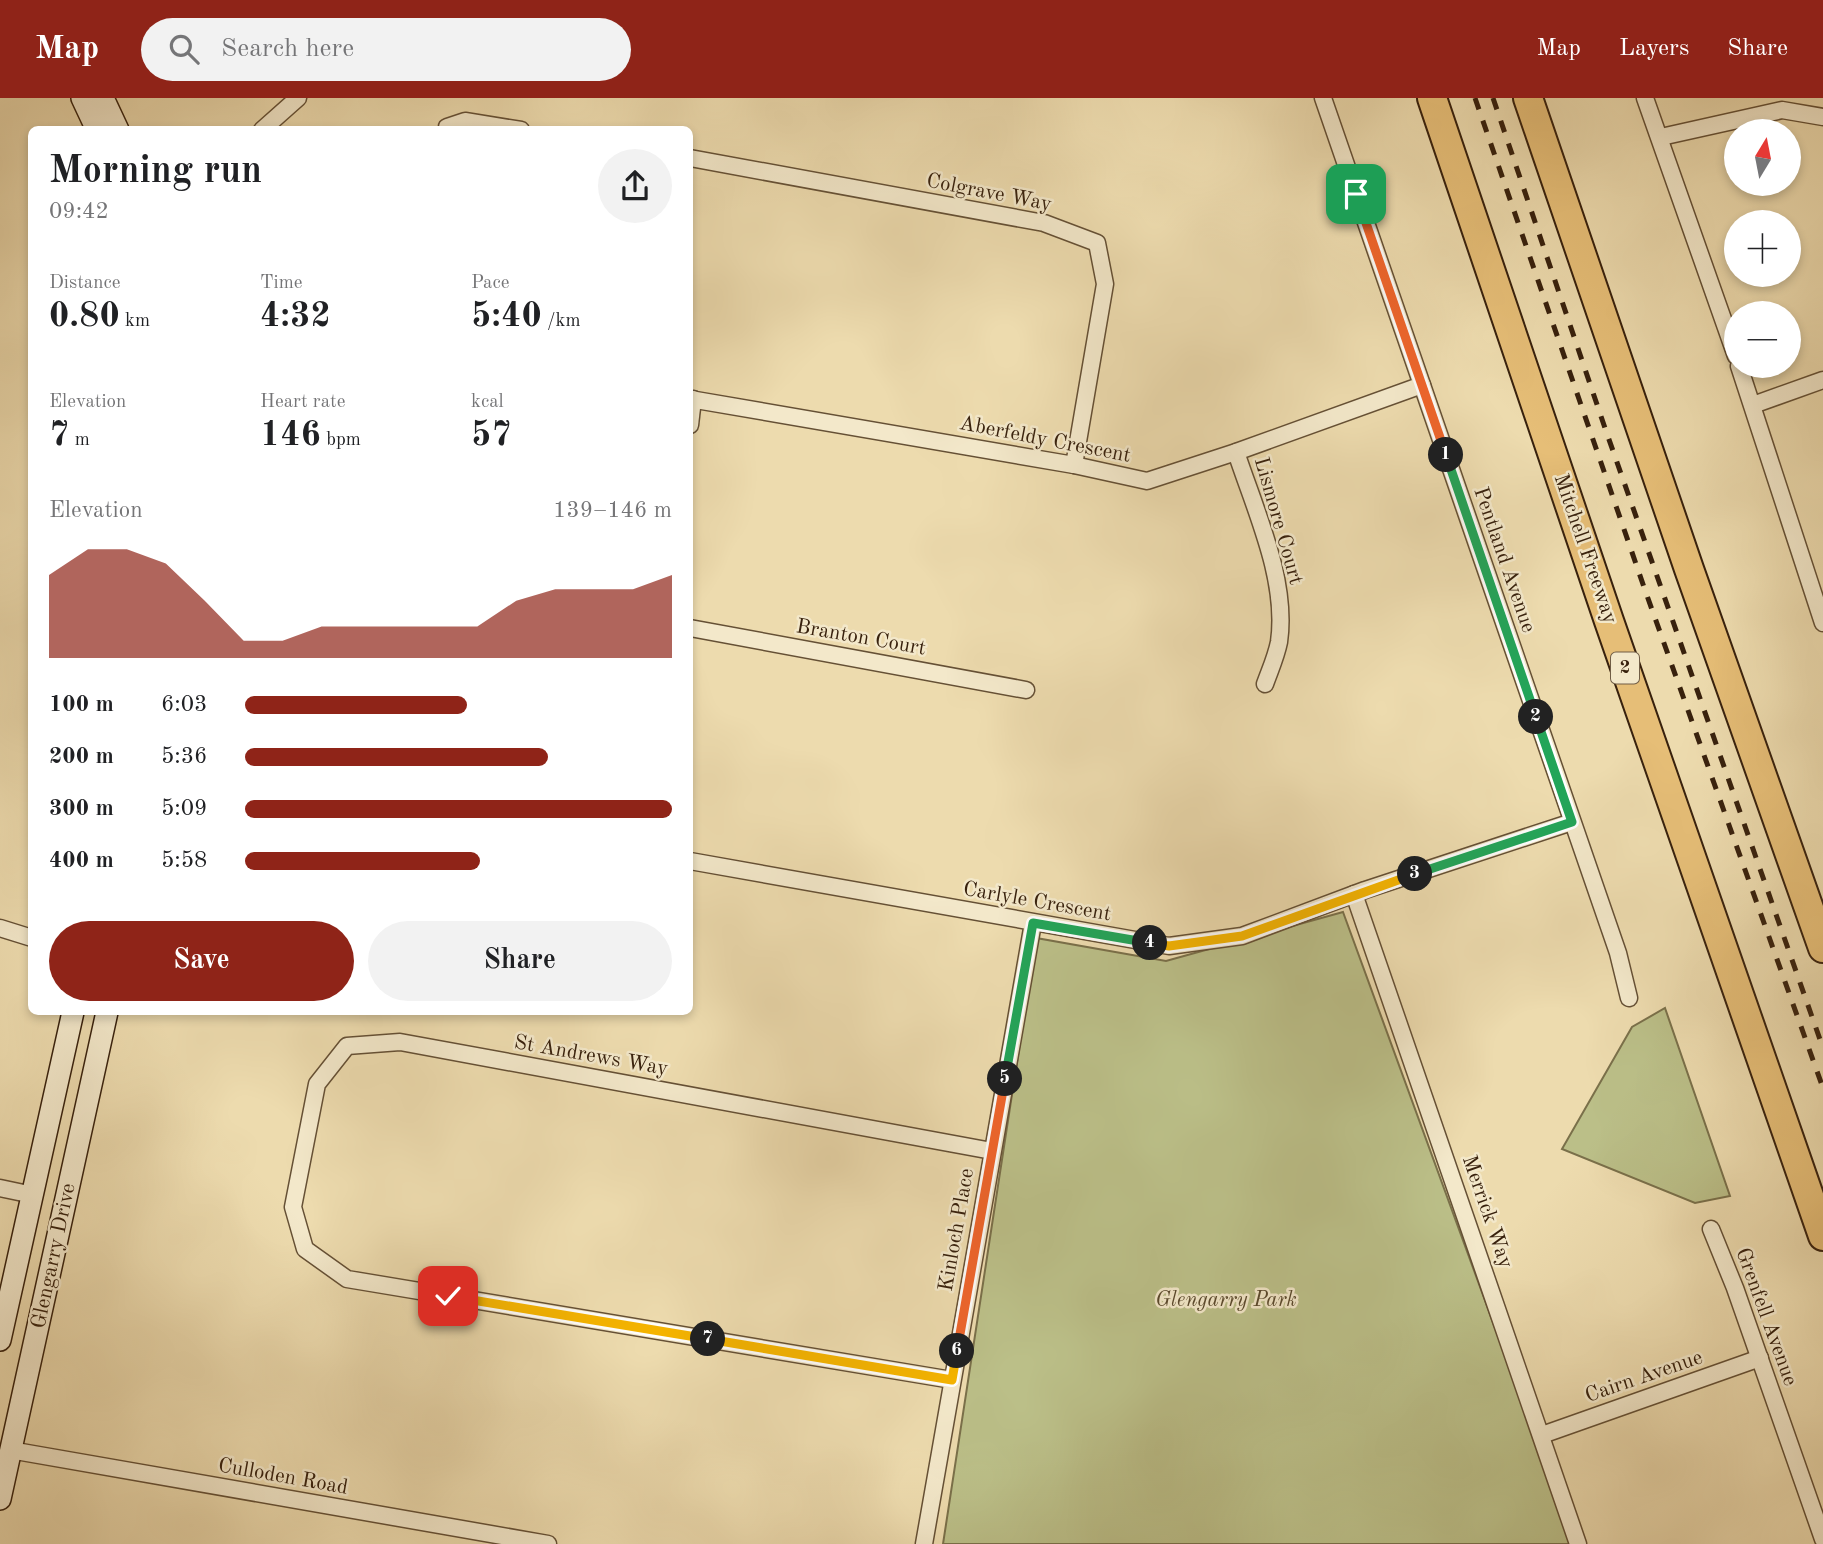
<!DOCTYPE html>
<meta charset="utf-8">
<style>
:root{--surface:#fff;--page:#f2f2f2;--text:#202124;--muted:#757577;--accent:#8f2418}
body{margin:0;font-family:"Old Standard TT",serif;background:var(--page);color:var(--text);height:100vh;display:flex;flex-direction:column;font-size:26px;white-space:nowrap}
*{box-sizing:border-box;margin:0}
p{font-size:23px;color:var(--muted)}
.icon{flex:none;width:38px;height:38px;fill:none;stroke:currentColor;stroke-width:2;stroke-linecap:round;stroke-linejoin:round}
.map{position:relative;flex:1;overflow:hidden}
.drawer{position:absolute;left:28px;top:28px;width:665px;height:889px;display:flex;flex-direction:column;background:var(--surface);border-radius:10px;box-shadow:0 4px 10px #0003}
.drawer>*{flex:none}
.needle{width:46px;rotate:10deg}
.controls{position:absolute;left:1724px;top:21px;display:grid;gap:14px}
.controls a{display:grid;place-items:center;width:77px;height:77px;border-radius:50%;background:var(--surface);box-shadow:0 4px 10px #0003;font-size:35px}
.pin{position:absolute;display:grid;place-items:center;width:60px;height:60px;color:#fff;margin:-30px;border-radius:14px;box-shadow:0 4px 10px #0006}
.km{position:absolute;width:35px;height:35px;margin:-18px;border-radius:50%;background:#222;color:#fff;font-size:19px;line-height:35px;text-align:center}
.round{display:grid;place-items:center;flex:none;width:74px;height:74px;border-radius:37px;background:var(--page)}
.head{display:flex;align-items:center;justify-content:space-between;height:119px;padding:0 21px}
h1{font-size:38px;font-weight:700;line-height:52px}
.figures{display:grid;grid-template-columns:repeat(3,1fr);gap:10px;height:119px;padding:7px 21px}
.figures div{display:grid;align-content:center}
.figures b{font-size:35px;font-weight:700}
.figures small{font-size:19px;font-weight:400}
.figures p{font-size:19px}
.chart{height:196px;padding:14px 21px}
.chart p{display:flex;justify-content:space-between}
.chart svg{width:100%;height:126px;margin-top:7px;fill:var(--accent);opacity:.7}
.cta{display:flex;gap:14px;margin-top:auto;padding:14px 21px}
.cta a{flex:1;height:80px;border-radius:42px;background:var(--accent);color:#fff;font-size:28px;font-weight:700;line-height:80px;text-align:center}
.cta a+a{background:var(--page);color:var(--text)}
ul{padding:0 21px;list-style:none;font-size:23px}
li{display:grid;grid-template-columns:112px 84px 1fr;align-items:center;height:52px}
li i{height:18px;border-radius:9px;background:var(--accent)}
header{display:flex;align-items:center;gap:42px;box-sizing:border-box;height:98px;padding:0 35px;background:var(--accent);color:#fff}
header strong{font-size:33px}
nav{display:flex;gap:38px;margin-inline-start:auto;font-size:24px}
.search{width:490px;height:63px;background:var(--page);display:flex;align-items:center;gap:18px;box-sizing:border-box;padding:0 24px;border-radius:38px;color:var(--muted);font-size:26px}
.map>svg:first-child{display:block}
</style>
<header>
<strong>Map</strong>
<div class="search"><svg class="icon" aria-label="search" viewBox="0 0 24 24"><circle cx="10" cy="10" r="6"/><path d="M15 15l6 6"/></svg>Search here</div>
<nav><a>Map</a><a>Layers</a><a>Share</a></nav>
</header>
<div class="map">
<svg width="1823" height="1446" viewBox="0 0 1823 1446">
<rect width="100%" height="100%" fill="#eddbae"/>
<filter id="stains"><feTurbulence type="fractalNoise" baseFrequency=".00286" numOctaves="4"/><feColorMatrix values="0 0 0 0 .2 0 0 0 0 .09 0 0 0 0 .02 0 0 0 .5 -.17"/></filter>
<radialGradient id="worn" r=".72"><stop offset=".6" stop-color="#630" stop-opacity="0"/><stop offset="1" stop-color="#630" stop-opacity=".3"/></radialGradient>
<g fill="#bbbf88" stroke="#7a704a" stroke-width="2">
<path d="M1343 814 1574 1446H943L1036 840 1166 863Z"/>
<path d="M1665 910 1730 1098 1695 1105 1562 1051 1632 929Z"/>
</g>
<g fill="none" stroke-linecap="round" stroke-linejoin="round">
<defs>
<g id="street">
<path d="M1323 0 1618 855 1629 900"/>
<path d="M1645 0 1736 258"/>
<path d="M262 32 298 0"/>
<path d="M447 32V29L465 23 521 32"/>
<path d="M1661 39 1782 12 1823 19"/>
<path d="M690 60 1044 125 1097 145 1105 186 1074 367"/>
<path d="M1739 268 1823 525"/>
<path d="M690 301 1074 367 1147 383 1236 354 1422 287"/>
<path d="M1753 307 1823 282"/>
<path d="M690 327 693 301"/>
<path d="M1236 354C1255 412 1288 482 1279 544 1276 559 1270 572 1265 586"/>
<path d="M690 530 1026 592"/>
<path d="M690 763 1169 848 1242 838 1365 792 1572 724"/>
<path d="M1354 796 1578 1446"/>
<path d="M0 830 32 840"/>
<path d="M0 1090 33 1097"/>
<path d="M1711 1131 1735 1190 1823 1441"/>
<path d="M952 1282 347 1181 305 1151 293 1109 317 986 347 948 400 944 992 1053"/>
<path d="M1542 1337 1760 1260"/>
<path d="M10 1352 548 1446"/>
<path d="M924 1446 1033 825"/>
</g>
<g id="secondary">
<path d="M82 0 97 32"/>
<path d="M103 0 118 32"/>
<path d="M0 1242 73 914"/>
<path d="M0 1401 107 914"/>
</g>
<g id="highway">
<path d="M1432 0 1609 523 1823 1138"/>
<path d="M1528 0 1689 471 1823 850"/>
</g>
</defs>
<use href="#street" stroke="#655035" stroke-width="19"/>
<use href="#secondary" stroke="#38210d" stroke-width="24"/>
<use href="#highway" stroke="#38210d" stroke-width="32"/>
<use href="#street" stroke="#f3e8ca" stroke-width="16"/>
<use href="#secondary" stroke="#f3e8ca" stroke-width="21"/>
<use href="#highway" stroke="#e6be77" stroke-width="28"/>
<g stroke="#38210d" stroke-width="5" stroke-dasharray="12 12" stroke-linecap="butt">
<path d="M1475 0 1645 492 1823 990"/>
<path d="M1493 0 1606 333 1823 950"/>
</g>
</g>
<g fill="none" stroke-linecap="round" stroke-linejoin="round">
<defs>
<path id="split-1" d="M1356 96 1446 357"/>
<path id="split-2" d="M1446 357 1536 619"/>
<path id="split-3" d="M1415 776 1572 724 1536 619"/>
<path id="split-4" d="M1150 845 1169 848 1242 838 1415 776"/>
<path id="split-5" d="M1005 981 1033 825 1150 845"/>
<path id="split-6" d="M957 1253 1005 981"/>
<path id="split-7" d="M708 1241 952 1282 957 1253"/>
<path id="split-8" d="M448 1198 708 1241"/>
</defs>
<use href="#split-1" stroke="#fff" stroke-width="14"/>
<use href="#split-2" stroke="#fff" stroke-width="14"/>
<use href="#split-3" stroke="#fff" stroke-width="14"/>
<use href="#split-4" stroke="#fff" stroke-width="14"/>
<use href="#split-5" stroke="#fff" stroke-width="14"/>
<use href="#split-6" stroke="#fff" stroke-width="14"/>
<use href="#split-7" stroke="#fff" stroke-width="14"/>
<use href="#split-8" stroke="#fff" stroke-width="14"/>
<use href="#split-1" stroke="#f0652b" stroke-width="9"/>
<use href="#split-2" stroke="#22a559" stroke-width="9"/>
<use href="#split-3" stroke="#22a559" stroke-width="9"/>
<use href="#split-4" stroke="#f5b400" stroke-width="9"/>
<use href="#split-5" stroke="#22a559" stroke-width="9"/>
<use href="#split-6" stroke="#f0652b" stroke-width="9"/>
<use href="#split-7" stroke="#f5b400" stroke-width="9"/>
<use href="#split-8" stroke="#f5b400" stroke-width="9"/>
</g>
<g text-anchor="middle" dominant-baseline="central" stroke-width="5" stroke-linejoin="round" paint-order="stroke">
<rect fill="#f3e8ca" stroke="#705d46" stroke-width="2" x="1611" y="554.5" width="28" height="31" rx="5"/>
<g font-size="19" font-weight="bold" fill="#38210d">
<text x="1625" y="570">2</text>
</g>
<g font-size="21" fill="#38210d" stroke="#f3e8ca">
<text transform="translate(989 95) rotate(11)">Colgrave Way</text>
<text transform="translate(1045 342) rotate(11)">Aberfeldy Crescent</text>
<text transform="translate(1278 423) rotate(74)">Lismore Court</text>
<text transform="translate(1585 451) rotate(71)">Mitchell Freeway</text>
<text transform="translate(1504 462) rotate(71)">Pentland Avenue</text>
<text transform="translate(861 540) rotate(10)">Branton Court</text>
<text transform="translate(1037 804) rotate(10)">Carlyle Crescent</text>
<text transform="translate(591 958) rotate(10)">St Andrews Way</text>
<text transform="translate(1487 1114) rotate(71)">Merrick Way</text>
<text transform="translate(957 1132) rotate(-80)">Kinloch Place</text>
<text transform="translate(54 1158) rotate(-78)">Glengarry Drive</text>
<text transform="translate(1766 1219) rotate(70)">Grenfell Avenue</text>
<text transform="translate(1644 1279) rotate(-19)">Cairn Avenue</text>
<text transform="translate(283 1379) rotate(10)">Culloden Road</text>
</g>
<g font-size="21" font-style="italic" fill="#59482c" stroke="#f3e8ca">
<text x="1226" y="1202">Glengarry Park</text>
</g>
</g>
<rect width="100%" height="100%" filter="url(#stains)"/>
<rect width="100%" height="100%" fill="url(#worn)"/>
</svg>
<div class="controls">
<a><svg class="needle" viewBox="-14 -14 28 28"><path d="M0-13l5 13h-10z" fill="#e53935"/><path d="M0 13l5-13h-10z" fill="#757577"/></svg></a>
<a>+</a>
<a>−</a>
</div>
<div class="pin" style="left:1356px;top:96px;background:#1e9e55"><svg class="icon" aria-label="arrive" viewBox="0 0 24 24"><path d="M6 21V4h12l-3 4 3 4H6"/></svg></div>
<div class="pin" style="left:448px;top:1198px;background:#d93025"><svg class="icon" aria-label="check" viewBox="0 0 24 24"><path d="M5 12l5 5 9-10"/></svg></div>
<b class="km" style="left:1446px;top:357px">1</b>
<b class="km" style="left:1536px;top:619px">2</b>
<b class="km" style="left:1415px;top:776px">3</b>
<b class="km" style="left:1150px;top:845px">4</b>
<b class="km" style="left:1005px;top:981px">5</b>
<b class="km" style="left:957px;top:1253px">6</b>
<b class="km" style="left:708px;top:1241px">7</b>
<section class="drawer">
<div class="head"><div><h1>Morning run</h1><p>09:42</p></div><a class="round"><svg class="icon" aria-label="share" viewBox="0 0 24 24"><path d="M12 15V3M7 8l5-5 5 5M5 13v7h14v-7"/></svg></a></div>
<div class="figures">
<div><p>Distance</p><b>0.80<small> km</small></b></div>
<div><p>Time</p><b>4:32</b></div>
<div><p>Pace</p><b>5:40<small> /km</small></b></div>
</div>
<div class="figures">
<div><p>Elevation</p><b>7<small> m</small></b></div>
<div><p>Heart rate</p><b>146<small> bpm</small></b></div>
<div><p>kcal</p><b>57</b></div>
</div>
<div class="chart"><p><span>Elevation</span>139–146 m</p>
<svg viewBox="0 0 160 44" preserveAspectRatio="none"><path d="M0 44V15L10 6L20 6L30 11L40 24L50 38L60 38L70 33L80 33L90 33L100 33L110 33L120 24L130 20L140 20L150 20L160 15V44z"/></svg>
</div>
<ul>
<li><b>100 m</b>6:03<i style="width:52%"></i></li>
<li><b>200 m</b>5:36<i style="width:71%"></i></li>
<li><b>300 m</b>5:09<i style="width:100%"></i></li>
<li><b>400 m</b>5:58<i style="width:55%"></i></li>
</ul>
<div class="cta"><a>Save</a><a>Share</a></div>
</section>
</div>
